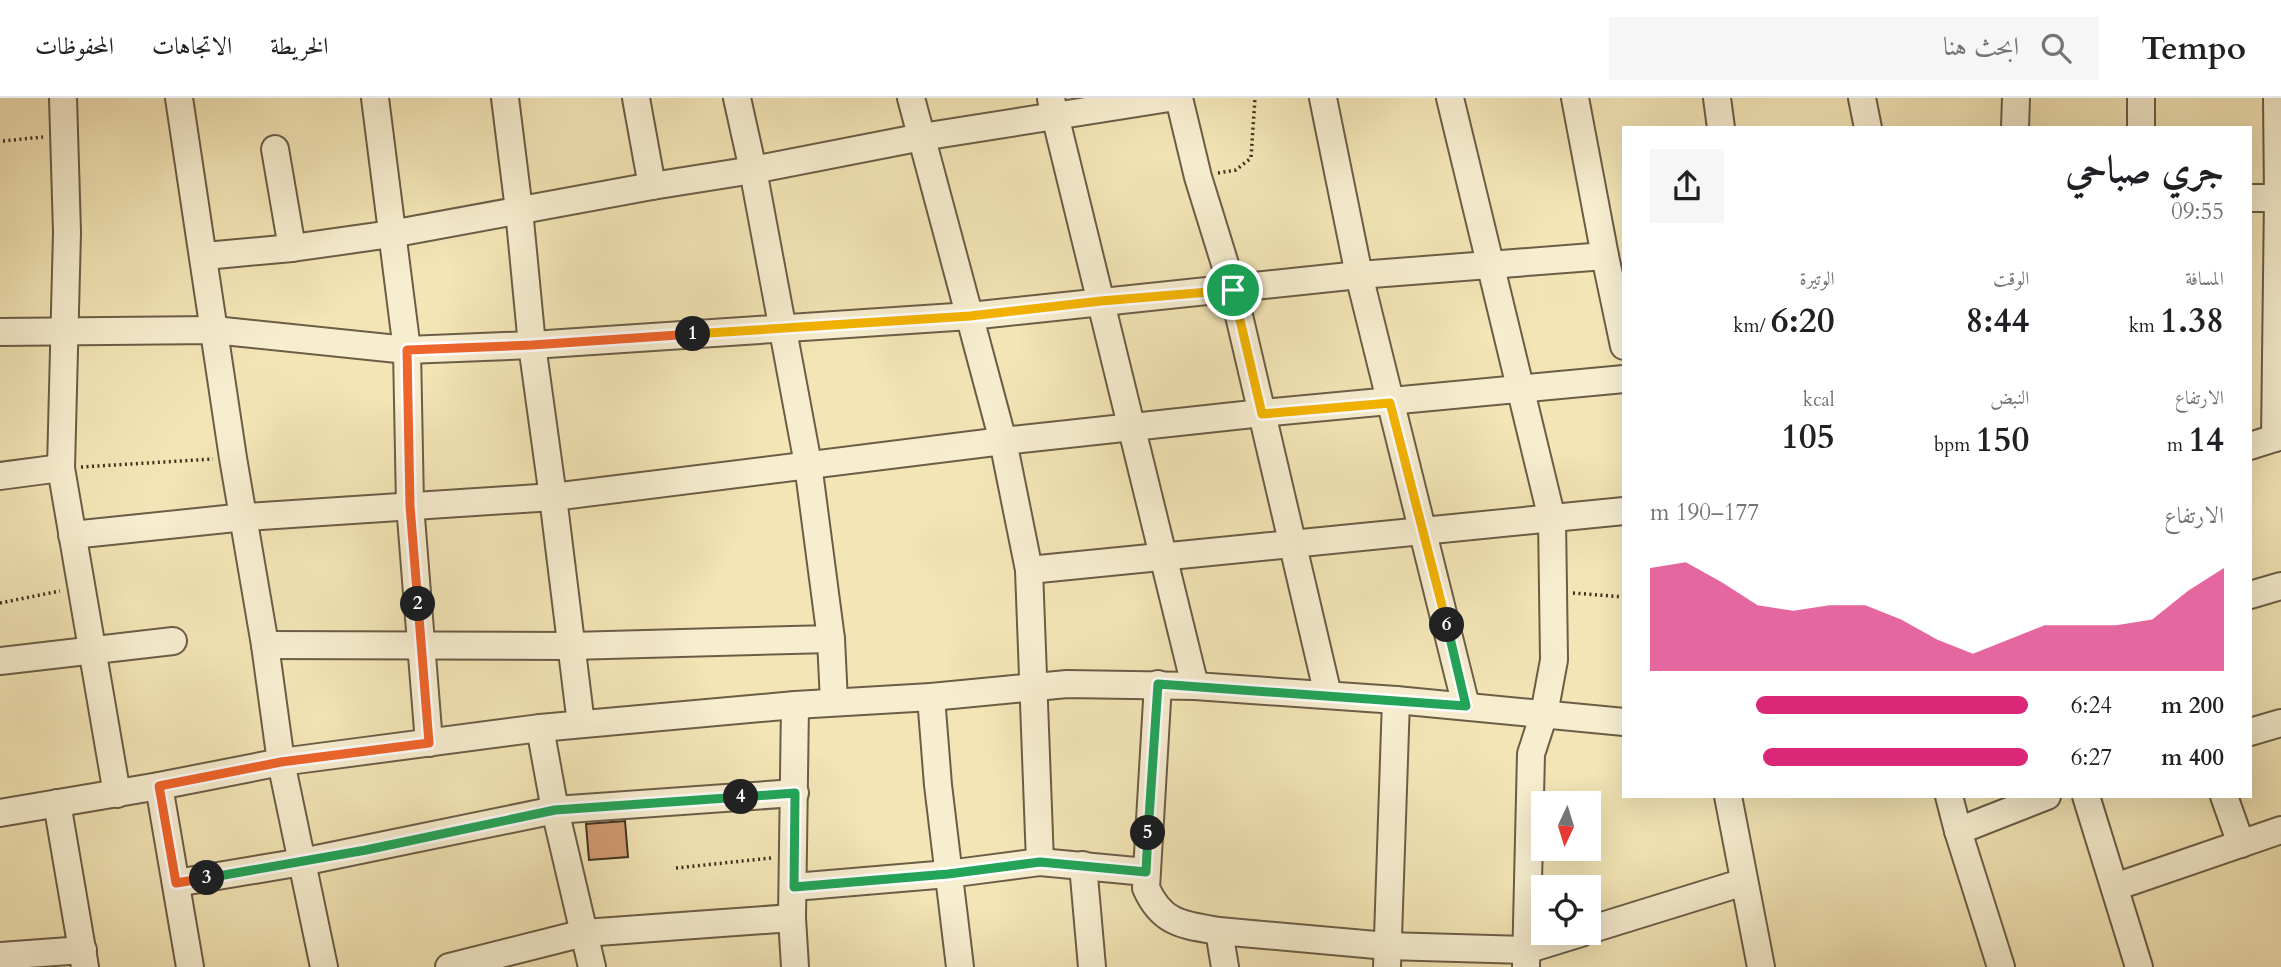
<!DOCTYPE html>
<html lang="ar">
<meta charset="utf-8">
<style>
:root{--surface:#fff;--page:#f6f6f6;--text:#202124;--muted:#757577;--line:#e0e0e0;--accent:#db2777}
body{margin:0;font-family:Cardo,Amiri,serif;background:var(--page);color:var(--text);direction:rtl;height:100vh;display:flex;flex-direction:column;font-size:26px;white-space:nowrap}
*{box-sizing:border-box;margin:0}
p{font-size:23px;color:var(--muted)}
.icon{flex:none;width:38px;height:38px;fill:none;stroke:currentColor;stroke-width:2;stroke-linecap:round;stroke-linejoin:round}
.map{position:relative;flex:1;overflow:hidden;direction:ltr}
.details{position:absolute;left:1622px;top:28px;width:630px;height:672px;display:flex;flex-direction:column;background:var(--surface);border-radius:0px;box-shadow:0 7px 28px #0002;direction:rtl}
.details>*{flex:none}
.needle{width:46px;rotate:184deg}
.tools{position:absolute;left:1531px;top:693px;display:grid;gap:14px}
.tools a{display:grid;place-items:center;width:70px;height:70px;border-radius:0px;background:var(--surface);box-shadow:0 7px 28px #0002;font-size:35px}
.pin{position:absolute;display:grid;place-items:center;width:60px;height:60px;color:#fff;margin:-30px;border:4px solid #fff;border-radius:50%;box-shadow:0 2px 7px #0007}
.km{position:absolute;width:35px;height:35px;margin:-18px;border-radius:50%;background:#222;color:#fff;font-size:19px;line-height:35px;text-align:center}
.round{display:grid;place-items:center;flex:none;width:74px;height:74px;border-radius:0px;background:var(--page)}
.overview{display:flex;align-items:center;justify-content:space-between;height:119px;padding:0 28px}
h1{font-size:38px;font-weight:800;line-height:52px}
.figures{display:grid;grid-template-columns:repeat(3,1fr);gap:10px;height:119px;padding:7px 28px}
.figures div{display:grid;align-content:center}
.figures b{font-size:35px;font-weight:800}
.figures small{font-size:19px;font-weight:400}
.figures p{font-size:19px}
.chart{height:196px;padding:14px 28px}
.chart p{display:flex;justify-content:space-between}
.chart svg{width:100%;height:126px;margin-top:7px;fill:var(--accent);opacity:.7}
ul{padding:0 28px;list-style:none;font-size:23px}
li{display:grid;grid-template-columns:112px 84px 1fr;align-items:center;height:52px}
li i{height:18px;border-radius:9px;background:var(--accent)}
header{display:flex;align-items:center;gap:42px;box-sizing:border-box;height:98px;padding:0 35px;background:var(--surface);border-bottom:2px solid var(--line)}
header strong{font-size:33px}
nav{display:flex;gap:38px;margin-inline-start:auto;font-size:24px}
.search{width:490px;height:63px;background:var(--page);display:flex;align-items:center;gap:18px;box-sizing:border-box;padding:0 24px;border-radius:0px;color:var(--muted);font-size:26px}
.map>svg:first-child{display:block}
</style>
<header>
<strong>Tempo</strong>
<div class="search"><svg class="icon" aria-label="search" viewBox="0 0 24 24"><circle cx="10" cy="10" r="6"/><path d="M15 15l6 6"/></svg>ابحث هنا</div>
<nav><a>الخريطة</a><a>الاتجاهات</a><a>المحفوظات</a></nav>
</header>
<div class="map">
<svg width="2281" height="869" viewBox="0 0 2281 869">
<rect width="100%" height="100%" fill="#f3e5b6"/>
<filter id="stains"><feTurbulence type="fractalNoise" baseFrequency=".00286" numOctaves="4"/><feColorMatrix values="0 0 0 0 .2 0 0 0 0 .09 0 0 0 0 .02 0 0 0 .5 -.17"/></filter>
<radialGradient id="worn" r=".72"><stop offset=".6" stop-color="#630" stop-opacity="0"/><stop offset="1" stop-color="#630" stop-opacity=".3"/></radialGradient>
<path fill="#d39a72" stroke="#3e3020" stroke-width="2" d="M625 723 628 759 589 762 586 726Z"/>
<g fill="none" stroke-linecap="round" stroke-linejoin="round">
<defs>
<g id="minor">
<path d="M63 0 67 134 61 370 117 696"/>
<path d="M179 0 233 360 265 547 281 664 324 869"/>
<path d="M375 0 407 252 410 407 429 645"/>
<path d="M505 0 519 112 532 247 553 399 581 626"/>
<path d="M636 0 652 88"/>
<path d="M911 0 1003 343 1029 472 1040 764"/>
<path d="M1179 0 1198 79 1233 192 1328 597"/>
<path d="M1323 0 1359 177 1466 608"/>
<path d="M1450 0 1552 421 1554 562 1544 616 1531 656 1526 869"/>
<path d="M1575 0 1605 158 1624 248"/>
<path d="M1717 0 1721 30"/>
<path d="M1862 0 1868 30"/>
<path d="M2141 0V30"/>
<path d="M1051 1 1195 588"/>
<path d="M2015 30 2016 0"/>
<path d="M275 51 292 150"/>
<path d="M2250 100H2281"/>
<path d="M205 158 292 150 391 136 652 88 753 72 922 39 1169 0"/>
<path d="M0 234 214 232 407 252 532 247 970 218 1359 177 1605 158"/>
<path d="M2275 340 2278 100 2277 0"/>
<path d="M2250 348 2281 338"/>
<path d="M0 378 61 370"/>
<path d="M72 437 245 419 553 399 1003 343 1262 315 1624 281"/>
<path d="M1029 472 1624 413"/>
<path d="M2250 497 2281 488"/>
<path d="M831 541 834 604"/>
<path d="M265 547 571 548 831 541 808 366 753 72 737 0"/>
<path d="M0 563 173 543"/>
<path d="M1158 586 1146 790C1162 826 1183 827 1219 833L1225 869"/>
<path d="M931 599 938 687 960 869"/>
<path d="M795 607 792 820 795 869"/>
<path d="M540 630 555 712 592 869"/>
<path d="M2250 634 2281 625"/>
<path d="M159 688 190 869"/>
<path d="M1728 698 1761 869"/>
<path d="M1949 698 1958 733 2001 869"/>
<path d="M2086 698 2139 869"/>
<path d="M2224 698 2241 746"/>
<path d="M57 705 85 869"/>
<path d="M0 715 159 688 281 664 540 630 795 607 931 599 1067 586 1195 588 1396 602 1624 624"/>
<path d="M1958 733 2047 698"/>
<path d="M1083 767 1092 869"/>
<path d="M176 785 302 764 555 712 795 695"/>
<path d="M794 789 948 776 1040 764 1146 774"/>
<path d="M2115 789 2281 732"/>
<path d="M1589 832 1744 784"/>
<path d="M1219 833 1387 848 1526 852 1581 835"/>
<path d="M0 858 83 852"/>
<path d="M449 869 584 835 792 820"/>
<path d="M1387 869 1396 602"/>
</g>
</defs>
<use href="#minor" stroke="#6b5d46" stroke-width="30"/>
<g stroke="#3e3020" stroke-width="3.5" stroke-dasharray="2 3.5" stroke-linecap="butt">
<path d="M3 43 43 39"/>
<path d="M1218 75 1236 72 1251 60 1255 0"/>
<path d="M81 369 213 361"/>
<path d="M1573 495 1624 499"/>
<path d="M0 505 60 493"/>
<path d="M676 770 771 760"/>
</g>
<use href="#minor" stroke="#f7eed0" stroke-width="26"/>
</g>
<g fill="none" stroke-linecap="round" stroke-linejoin="round">
<defs>
<path id="split-1" d="M693 236 970 218 1101 203 1233 192"/>
<path id="split-2" d="M418 506 410 408 407 252 532 247 693 236"/>
<path id="split-3" d="M207 780 176 785 159 688 281 664 429 645 418 506"/>
<path id="split-4" d="M207 780 366 752 555 712 741 699"/>
<path id="split-5" d="M741 699 795 695 794 789 948 776 1040 764 1146 774 1148 735"/>
<path id="split-6" d="M1148 735 1158 586 1466 608 1447 527"/>
<path id="split-7" d="M1233 192 1262 316 1390 305 1447 527"/>
</defs>
<use href="#split-1" stroke="#fff" stroke-width="14"/>
<use href="#split-2" stroke="#fff" stroke-width="14"/>
<use href="#split-3" stroke="#fff" stroke-width="14"/>
<use href="#split-4" stroke="#fff" stroke-width="14"/>
<use href="#split-5" stroke="#fff" stroke-width="14"/>
<use href="#split-6" stroke="#fff" stroke-width="14"/>
<use href="#split-7" stroke="#fff" stroke-width="14"/>
<use href="#split-1" stroke="#f5b400" stroke-width="9"/>
<use href="#split-2" stroke="#f0652b" stroke-width="9"/>
<use href="#split-3" stroke="#f0652b" stroke-width="9"/>
<use href="#split-4" stroke="#22a559" stroke-width="9"/>
<use href="#split-5" stroke="#22a559" stroke-width="9"/>
<use href="#split-6" stroke="#22a559" stroke-width="9"/>
<use href="#split-7" stroke="#f5b400" stroke-width="9"/>
</g>
<rect width="100%" height="100%" filter="url(#stains)"/>
<rect width="100%" height="100%" fill="url(#worn)"/>
</svg>
<div class="tools">
<a><svg class="needle" viewBox="-14 -14 28 28"><path d="M0-13l5 13h-10z" fill="#e53935"/><path d="M0 13l5-13h-10z" fill="#757577"/></svg></a>
<a><svg class="icon" aria-label="locate" viewBox="0 0 24 24"><circle cx="12" cy="12" r="6"/><path d="M12 2v4M12 18v4M2 12h4M18 12h4"/></svg></a>
</div>
<div class="pin" style="left:1233px;top:192px;background:#1e9e55"><svg class="icon" aria-label="arrive" viewBox="0 0 24 24"><path d="M6 21V4h12l-3 4 3 4H6"/></svg></div>
<b class="km" style="left:693px;top:236px">1</b>
<b class="km" style="left:418px;top:506px">2</b>
<b class="km" style="left:207px;top:780px">3</b>
<b class="km" style="left:741px;top:699px">4</b>
<b class="km" style="left:1148px;top:735px">5</b>
<b class="km" style="left:1447px;top:527px">6</b>
<section class="details">
<div class="overview"><div><h1>جري صباحي</h1><p>09:55</p></div><a class="round"><svg class="icon" aria-label="share" viewBox="0 0 24 24"><path d="M12 15V3M7 8l5-5 5 5M5 13v7h14v-7"/></svg></a></div>
<div class="figures">
<div><p>المسافة</p><b>1.38<small> km</small></b></div>
<div><p>الوقت</p><b>8:44</b></div>
<div><p>الوتيرة</p><b>6:20<small> /km</small></b></div>
</div>
<div class="figures">
<div><p>الارتفاع</p><b>14<small> m</small></b></div>
<div><p>النبض</p><b>150<small> bpm</small></b></div>
<div><p>kcal</p><b>105</b></div>
</div>
<div class="chart"><p><span>الارتفاع</span>177–190 m</p>
<svg viewBox="0 0 160 44" preserveAspectRatio="none"><path d="M0 44V8L10 6L20 13L30 21L40 23L50 21L60 21L70 26L80 33L90 38L100 33L110 28L120 28L130 28L140 26L150 16L160 8V44z"/></svg>
</div>
<ul>
<li><b>200 m</b>6:24<i style="width:72%"></i></li>
<li><b>400 m</b>6:27<i style="width:70%"></i></li>
</ul>
</section>
</div>
